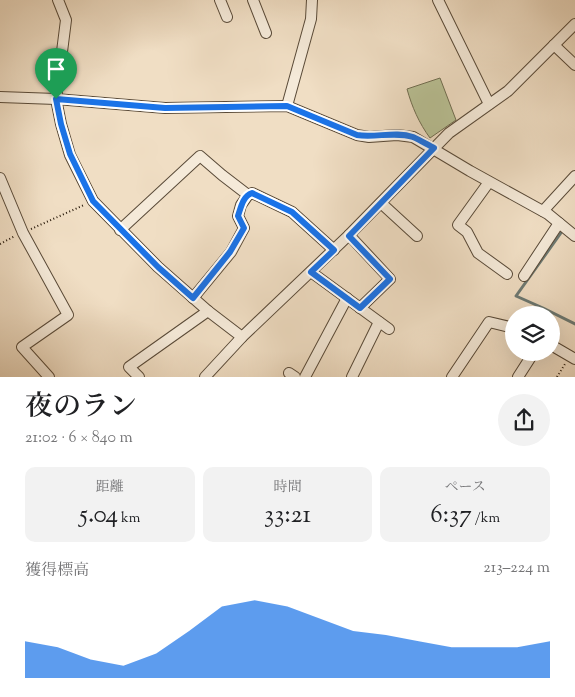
<!DOCTYPE html>
<html lang="ja">
<meta charset="utf-8">
<style>
:root{--surface:#fff;--page:#f2f2f2;--text:#202124;--muted:#757577;--accent:#1a73e8}
body{margin:0;font-family:"Sorts Mill Goudy","Noto Serif JP",serif;background:var(--page);color:var(--text);height:100vh;display:flex;flex-direction:column;font-size:19px;white-space:nowrap}
*{box-sizing:border-box;margin:0}
p{font-size:16px;color:var(--muted)}
.icon{flex:none;width:28px;height:28px;fill:none;stroke:currentColor;stroke-width:2;stroke-linecap:round;stroke-linejoin:round}
.map{position:relative;height:377px;overflow:hidden}
.side{display:flex;flex-direction:column;background:var(--surface);flex:1}
.side>*{flex:none}
.buttons{position:absolute;left:505px;top:306px;display:grid;gap:10px}
.buttons a{display:grid;place-items:center;width:55px;height:55px;border-radius:50%;background:var(--surface);box-shadow:0 5px 20px #0002;font-size:25px}
.pin{position:absolute;display:grid;place-items:center;width:42px;height:42px;color:#fff;margin:-51px -21px;border-radius:50% 50% 50% 0;rotate:-45deg;box-shadow:0 0 5px #0007}
.pin .icon{rotate:45deg}
.round{display:grid;place-items:center;flex:none;width:52px;height:52px;border-radius:26px;background:var(--page)}
.headline{display:flex;align-items:center;justify-content:space-between;height:85px;padding:0 25px}
h1{font-size:28px;font-weight:600;line-height:38px}
.metrics{display:grid;grid-template-columns:repeat(3,1fr);gap:8px;height:85px;padding:5px 25px}
.metrics div{display:grid;align-content:center;border-radius:10px;background:var(--page);text-align:center}
.metrics b{font-size:25px;font-weight:600}
.metrics small{font-size:14px;font-weight:400}
.metrics p{font-size:14px}
.chart{height:140px;padding:10px 25px}
.chart p{display:flex;justify-content:space-between}
.chart svg{width:100%;height:90px;margin-top:5px;fill:var(--accent);opacity:.7}
.map>svg:first-child{display:block}
</style>
<div class="map">
<svg width="575" height="377" viewBox="0 0 575 377">
<rect width="100%" height="100%" fill="#f0dec4"/>
<filter id="stains"><feTurbulence type="fractalNoise" baseFrequency=".004" numOctaves="4"/><feColorMatrix values="0 0 0 0 .2 0 0 0 0 .09 0 0 0 0 .02 0 0 0 .5 -.17"/></filter>
<radialGradient id="worn" r=".72"><stop offset=".6" stop-color="#630" stop-opacity="0"/><stop offset="1" stop-color="#630" stop-opacity=".3"/></radialGradient>
<path fill="#b9c195" stroke="#706d50" d="M440 78 456 120 430 138C419 123 412 107 407 89Z"/>
<g fill="none" stroke-linecap="round" stroke-linejoin="round">
<path stroke="#6d7a74" stroke-width="3" d="M563 230 516 296 543 308 575 324"/>
<defs>
<g id="minor">
<path d="M58 0 66 20 56 99 61 124 70 155 93 201 158 267 208 311 242 337"/>
<path d="M220 0 227 17"/>
<path d="M253 0 266 33"/>
<path d="M438 0 489 104"/>
<path d="M554 45 575 65"/>
<path d="M0 97 56 99 165 108 287 106 357 135 369 137 397 135 413 137 470 171 548 214 575 236"/>
<path d="M287 106 311 19 312 0"/>
<path d="M0 178 23 233 68 315 22 347 49 377"/>
<path d="M489 182 458 225 467 232 478 253 507 274"/>
<path d="M381 203 417 236"/>
<path d="M543 211 575 176"/>
<path d="M120 230 200 156 222 175 248 195 252 193 292 212 334 250"/>
<path d="M349 235 390 279 360 308"/>
<path d="M311 272 389 329"/>
<path d="M524 276 559 223"/>
<path d="M193 298 231 252 244 228 238 216 241 205 248 195"/>
<path d="M551 345 575 359"/>
<path d="M289 373 295 377"/>
<path d="M139 377 129 367 208 311"/>
<path d="M205 377 242 337 349 235 449 133 508 91 575 24"/>
<path d="M305 377 347 298"/>
<path d="M352 377 379 322"/>
<path d="M452 377 489 322 514 328"/>
<path d="M518 377 534 352"/>
</g>
</defs>
<use href="#minor" stroke="#594a38" stroke-width="12"/>
<g stroke="#27190a" stroke-width="2" stroke-dasharray="1 2.5" stroke-linecap="butt">
<path d="M31 229 84 205"/>
<path d="M0 244 15 236"/>
<path d="M557 377 565 364"/>
</g>
<use href="#minor" stroke="#f5ead9" stroke-width="10"/>
</g>
<g fill="none" stroke-linecap="round" stroke-linejoin="round">
<defs>
<path id="route" d="M56 99 165 108 287 106 357 135C375 138 396 131 413 137 420 140 428 145 434 148L349 236 390 279 360 308 311 272 334 250 292 212 252 193C243 196 241 207 238 216L244 228 230 252 193 298 158 267 93 201 70 154 61 124Z"/>
</defs>
<use href="#route" stroke="#fff" stroke-width="10"/>
<use href="#route" stroke="#1a73e8" stroke-width="6"/>
</g>
<rect width="100%" height="100%" filter="url(#stains)"/>
<rect width="100%" height="100%" fill="url(#worn)"/>
</svg>
<div class="buttons">
<a><svg class="icon" aria-label="layers" viewBox="0 0 24 24"><path d="M12 4l9 5-9 5-9-5zM3 14l9 5 9-5"/></svg></a>
</div>
<div class="pin" style="left:56px;top:99px;background:#1e9e55"><svg class="icon" aria-label="arrive" viewBox="0 0 24 24"><path d="M6 21V4h12l-3 4 3 4H6"/></svg></div>
</div>
<section class="side">
<div class="headline"><div><h1>夜のラン</h1><p>21:02 · 6 × 840 m</p></div><a class="round"><svg class="icon" aria-label="share" viewBox="0 0 24 24"><path d="M12 15V3M7 8l5-5 5 5M5 13v7h14v-7"/></svg></a></div>
<div class="metrics">
<div><p>距離</p><b>5.04<small> km</small></b></div>
<div><p>時間</p><b>33:21</b></div>
<div><p>ペース</p><b>6:37<small> /km</small></b></div>
</div>
<div class="chart"><p><span>獲得標高</span>213–224 m</p>
<svg viewBox="0 0 160 44" preserveAspectRatio="none"><path d="M0 44V26L10 29L20 35L30 38L40 32L50 21L60 9L70 6L80 9L90 15L100 21L110 23L120 26L130 29L140 29L150 29L160 26V44z"/></svg>
</div>
</section>
